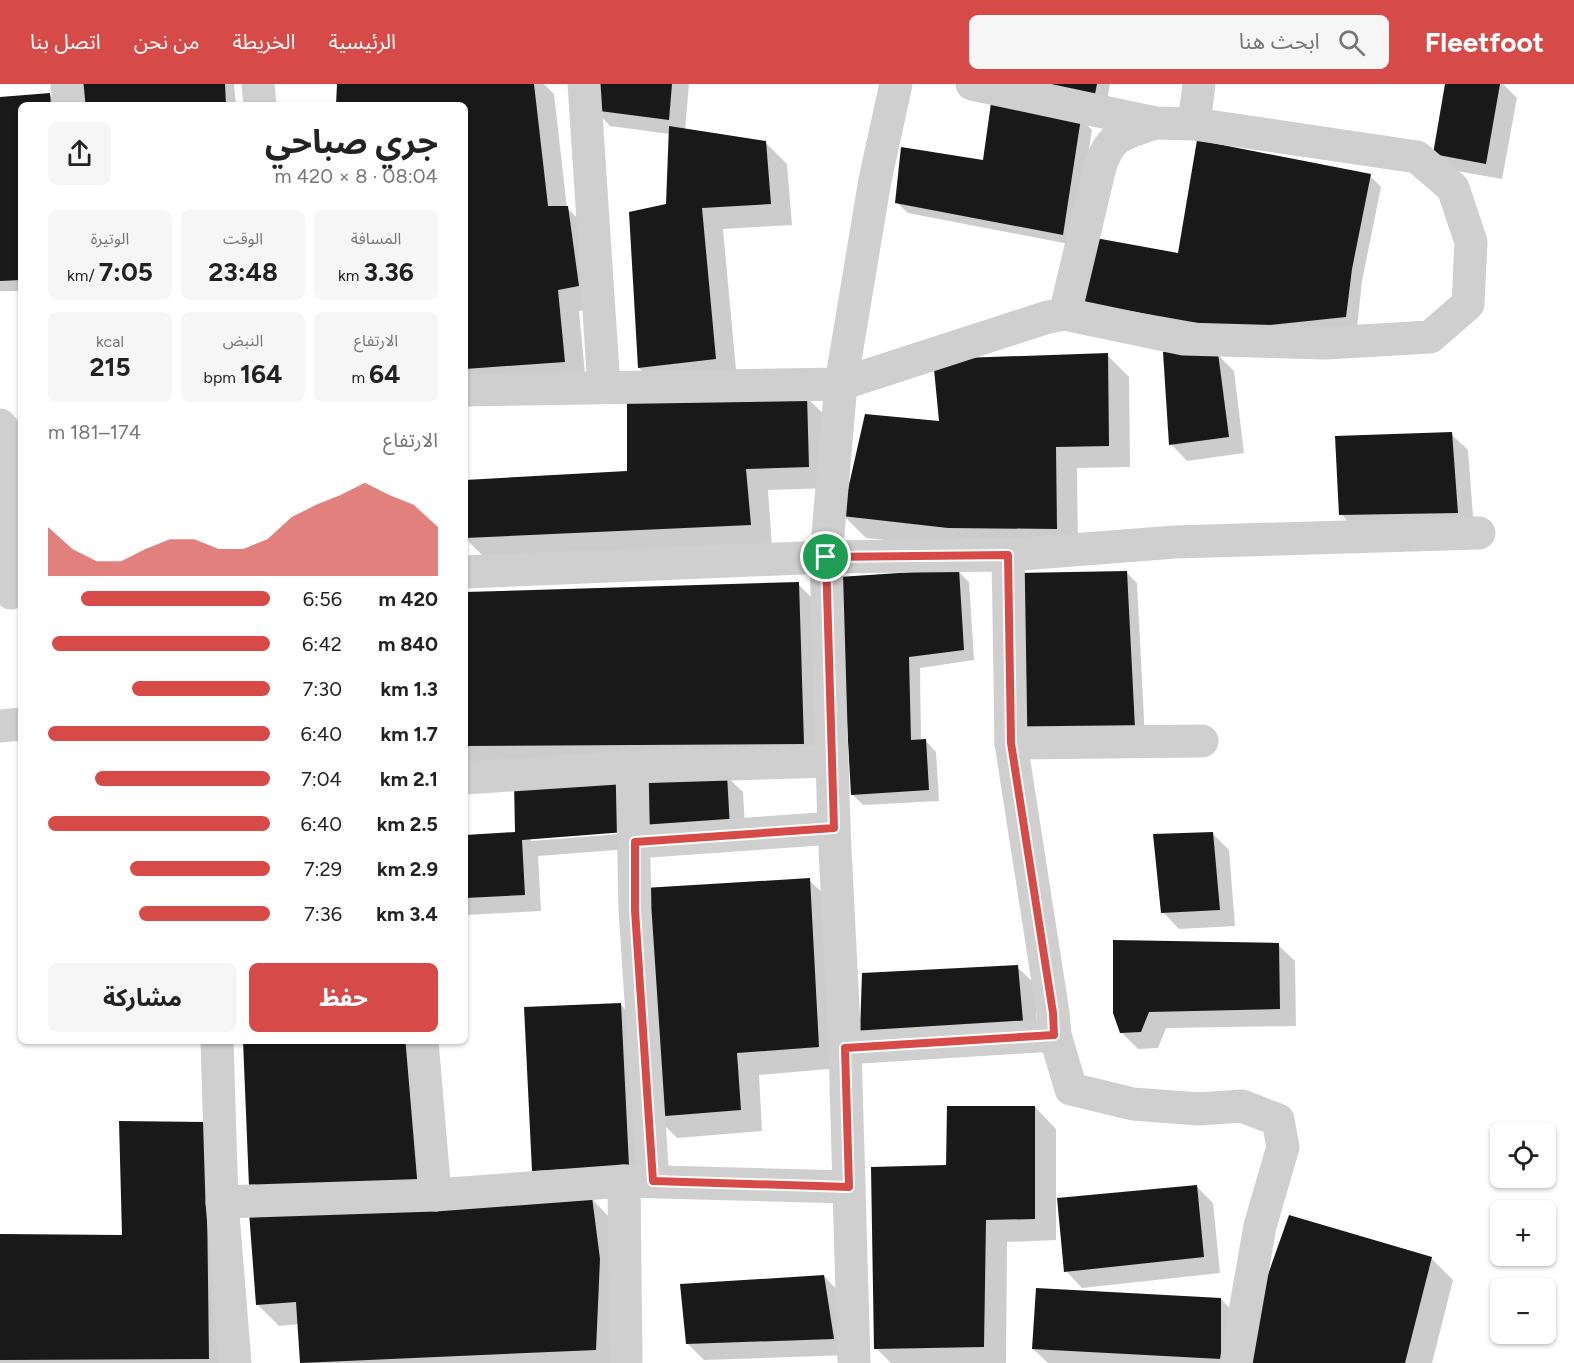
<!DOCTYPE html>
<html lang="ar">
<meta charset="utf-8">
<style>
:root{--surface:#fff;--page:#f6f6f6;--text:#222;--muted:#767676;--accent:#d64b47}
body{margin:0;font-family:Figtree,"Noto Sans Arabic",sans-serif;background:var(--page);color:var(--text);direction:rtl;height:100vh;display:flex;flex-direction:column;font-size:22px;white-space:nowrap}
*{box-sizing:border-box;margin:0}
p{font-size:20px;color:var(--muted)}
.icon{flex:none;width:33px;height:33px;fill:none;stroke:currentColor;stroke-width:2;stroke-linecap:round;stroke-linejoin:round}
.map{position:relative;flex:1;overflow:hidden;direction:ltr}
.sheet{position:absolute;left:18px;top:18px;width:450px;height:942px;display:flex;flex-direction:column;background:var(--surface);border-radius:9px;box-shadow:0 2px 4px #0004;direction:rtl}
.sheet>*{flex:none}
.controls{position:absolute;left:1490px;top:1038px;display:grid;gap:12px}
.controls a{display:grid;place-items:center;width:66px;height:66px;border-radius:9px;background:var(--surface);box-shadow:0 2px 4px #0004;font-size:30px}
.pin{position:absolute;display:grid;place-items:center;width:51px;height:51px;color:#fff;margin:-26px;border:3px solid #fff;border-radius:50%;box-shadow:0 2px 6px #0007}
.round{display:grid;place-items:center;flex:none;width:63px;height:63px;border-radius:9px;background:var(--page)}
.summary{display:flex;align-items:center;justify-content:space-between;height:102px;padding:0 30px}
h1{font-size:33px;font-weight:700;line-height:45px}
.metrics{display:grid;grid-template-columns:repeat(3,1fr);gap:9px;height:102px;padding:6px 30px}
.metrics div{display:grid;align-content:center;border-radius:9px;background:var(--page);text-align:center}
.metrics b{font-size:26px;font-weight:700}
.metrics small{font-size:16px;font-weight:400}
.metrics p{font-size:16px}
.chart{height:168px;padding:12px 30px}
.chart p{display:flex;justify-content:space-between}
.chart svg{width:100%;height:108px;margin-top:6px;fill:var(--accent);opacity:.7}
.action{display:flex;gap:12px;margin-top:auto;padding:12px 30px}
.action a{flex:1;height:69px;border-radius:9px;background:var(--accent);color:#fff;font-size:24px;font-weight:700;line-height:69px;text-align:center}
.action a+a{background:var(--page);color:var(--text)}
ul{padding:0 30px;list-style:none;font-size:20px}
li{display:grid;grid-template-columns:96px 72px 1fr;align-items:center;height:45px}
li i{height:15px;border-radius:8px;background:var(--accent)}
header{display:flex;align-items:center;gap:36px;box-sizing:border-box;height:84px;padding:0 30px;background:var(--accent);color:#fff}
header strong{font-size:28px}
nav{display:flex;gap:33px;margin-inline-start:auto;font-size:21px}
.search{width:420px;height:54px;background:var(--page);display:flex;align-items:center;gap:15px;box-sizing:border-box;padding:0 21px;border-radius:9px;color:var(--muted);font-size:22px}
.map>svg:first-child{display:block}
</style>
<header>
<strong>Fleetfoot</strong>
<div class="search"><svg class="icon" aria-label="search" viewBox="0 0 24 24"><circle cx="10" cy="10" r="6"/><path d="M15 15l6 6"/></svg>ابحث هنا</div>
<nav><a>الرئيسية</a><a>الخريطة</a><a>من نحن</a><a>اتصل بنا</a></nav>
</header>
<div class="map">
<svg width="1574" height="1279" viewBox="0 0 1574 1279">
<rect width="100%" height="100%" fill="#fff"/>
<g fill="#0003" fill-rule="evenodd">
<path d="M82 0H234L236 21H82Z"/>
<path d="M338 0H544L554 10 567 124 590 146 600 224 579 227 586 300 465 308V21H338Z"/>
<path d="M598 0H689L685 46 765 58 787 80 792 141 723 145 737 297 661 305 639 284 667 121 670 50 610 42 594 25Z"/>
<path d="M985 0H1110L1106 20Z"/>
<path d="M1446 0H1503L1517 14 1502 95 1451 86 1434 70Z"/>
<path d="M49 10 60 21H21V207H0V15Z"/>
<path d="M1081 35 1092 46 1074 161 908 129 896 118Z"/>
<path d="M1370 92 1381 103 1362 197 1357 244 1244 255 1093 228 1179 170Z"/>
<path d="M1217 270 1234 287 1244 369 1187 377 1171 360Z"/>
<path d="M1107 271 1129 293 1130 383 1077 384 1078 466 971 465 866 454 844 432 941 339Z"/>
<path d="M806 313 828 334 830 404 768 406 772 463 486 475 465 454V398L628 388Z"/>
<path d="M1451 350 1468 366 1474 445 1357 447 1341 430Z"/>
<path d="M958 487 969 498 974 576 920 584 921 657 925 656 936 668 939 717 863 721 852 710 841 494Z"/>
<path d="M1126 488 1137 499 1145 655 1036 659Z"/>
<path d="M798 500 820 522 825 681 465 684V509Z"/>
<path d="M726 692 743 708 746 761 660 766Z"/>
<path d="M620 694 641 764 538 772 541 827 465 831V752L517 749ZM632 746 633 749 531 757V753Z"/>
<path d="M1213 750 1229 766 1235 842 1179 845 1163 828Z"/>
<path d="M809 796 831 817 840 984 759 991 762 1047 677 1054 655 1032Z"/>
<path d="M1278 861 1295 877 1296 942 1166 944 1158 964 1138 965 1121 948 1114 929Z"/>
<path d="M1017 883 1034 899 1038 953 878 965Z"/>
<path d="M620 920 642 942 650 1103 555 1108 533 1086Z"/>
<path d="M244 957 440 1121 592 1115 613 1137 617 1279H303L299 1240 279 1242 257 1220Z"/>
<path d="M1035 1023 1056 1045V1156L1007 1158 1006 1279H891L876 1264 948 1083Z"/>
<path d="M206 1040 230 1279H0V1152H124Z"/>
<path d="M1197 1103 1213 1119 1220 1189 1082 1204 1066 1187Z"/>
<path d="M1431 1174 1453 1196 1432 1279H1247Z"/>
<path d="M824 1192 840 1209 849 1271 704 1276 688 1260Z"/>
<path d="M1221 1215 1237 1232V1279H1048L1033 1265Z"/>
</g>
<g fill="#191919">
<path d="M80 0H225L226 21H80Z"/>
<path d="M337 0H534L548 122H568L579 202 558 206 565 278 465 285V21H336Z"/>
<path d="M596 0H672L669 36 592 26Z"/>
<path d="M1043 0H1097L1095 10Z"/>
<path d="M1445 0H1500L1486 80 1433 70Z"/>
<path d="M50 9 51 21H21V196L0 197V13Z"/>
<path d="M991 19 1081 34 1063 151 895 119 901 63 983 76Z"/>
<path d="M669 42 766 57 771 120 702 124 716 275 638 284 629 128 666 120Z"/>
<path d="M1197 56 1371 90 1352 185 1346 233 1232 245 1080 218 1090 153 1178 169Z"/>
<path d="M1163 268 1218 269 1229 353 1169 361Z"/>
<path d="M1108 269 1109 362 1056 363 1057 445 948 444 842 432 865 330 939 337 933 275Z"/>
<path d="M627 309 807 311 809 383 746 385 751 441 465 454V396L627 387Z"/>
<path d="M1452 348 1458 429 1339 431 1335 352Z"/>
<path d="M959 485 964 566 909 573 911 656 926 655 929 706 851 711 839 493Z"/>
<path d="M1127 487 1135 644 1023 649 1014 489Z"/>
<path d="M799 498 804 660 465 662V508Z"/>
<path d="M727 690 730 745 642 750 639 692Z"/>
<path d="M621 693 625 748 522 756 525 811 465 814V751L515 748 514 698Z"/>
<path d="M1213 748 1220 826 1161 829 1153 750Z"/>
<path d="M810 794 819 963 737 969 741 1026 653 1033 644 804Z"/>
<path d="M1113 856 1279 859 1280 925 1149 928 1141 948 1120 949 1113 929Z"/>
<path d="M1018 881 1023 937 860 949 862 889Z"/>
<path d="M621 919 629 1082 532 1087 524 923Z"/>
<path d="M243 957H410L419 1099 249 1102Z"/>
<path d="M947 1022H1035V1135L986 1136 984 1263 874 1265 871 1083 946 1081Z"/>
<path d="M119 1037 206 1038 209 1275 0 1276V1150L122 1151Z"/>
<path d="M1197 1101 1204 1173 1064 1188 1057 1114Z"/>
<path d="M592 1113 600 1175 596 1266 300 1279 296 1218 256 1221 249 1128Z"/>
<path d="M1289 1131 1432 1173 1405 1279H1246L1253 1233Z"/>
<path d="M824 1191 834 1255 686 1260 680 1200Z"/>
<path d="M1036 1204 1221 1214V1275L1032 1265Z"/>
</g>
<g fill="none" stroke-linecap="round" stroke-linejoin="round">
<g stroke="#cfcfcf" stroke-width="33">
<path d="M67 0 69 21"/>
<path d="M258 0 260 21"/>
<path d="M584 0 604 303"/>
<path d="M1194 40 1199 0"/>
<path d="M1065 230 1100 83C1111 49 1124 50 1155 39"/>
<path d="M465 306 841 300 1048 233 1065 230 1184 255 1325 259 1430 253 1468 220 1471 158 1453 104 1417 73 1194 40 1155 39 972 0"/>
<path d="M0 341 12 355 11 509"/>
<path d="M1008 471 1011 659 1053 929 1055 951 1071 1005 1133 1020 1199 1025 1242 1022 1278 1036 1283 1063 1260 1142 1236 1279"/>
<path d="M465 488 826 473 1008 471 1175 458 1479 449"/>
<path d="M0 642 21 640"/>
<path d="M1011 659 1202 657"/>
<path d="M632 683 635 826 653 1097"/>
<path d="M465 694 632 683 832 677"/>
<path d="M635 758 834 744"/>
<path d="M217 957 222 1118 235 1279"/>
<path d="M422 957 435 1111"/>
<path d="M845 964 1055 951"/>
<path d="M624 1097 626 1279"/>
<path d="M222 1118 435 1111 624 1097 849 1103"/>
<path d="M854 1279 845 964 834 744 826 473 841 300 875 96 896 0"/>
</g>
</g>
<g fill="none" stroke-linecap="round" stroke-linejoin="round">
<defs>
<path id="route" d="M1008 471 1011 659 1053 929 1054 951 845 964 849 1103 653 1097 635 826V758L834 744 826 473Z"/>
</defs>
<use href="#route" stroke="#fff" stroke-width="12"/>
<use href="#route" stroke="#d64b47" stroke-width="8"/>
</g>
</svg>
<div class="controls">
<a><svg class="icon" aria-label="locate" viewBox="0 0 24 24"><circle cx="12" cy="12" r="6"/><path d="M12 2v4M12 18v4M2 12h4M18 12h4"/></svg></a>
<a>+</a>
<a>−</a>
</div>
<div class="pin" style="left:826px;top:473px;background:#1e9e55"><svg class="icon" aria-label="arrive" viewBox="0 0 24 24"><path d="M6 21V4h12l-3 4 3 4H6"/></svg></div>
<section class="sheet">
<div class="summary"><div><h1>جري صباحي</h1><p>08:04 · 8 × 420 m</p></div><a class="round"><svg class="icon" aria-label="share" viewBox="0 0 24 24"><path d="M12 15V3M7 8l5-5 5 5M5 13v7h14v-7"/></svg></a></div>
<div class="metrics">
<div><p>المسافة</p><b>3.36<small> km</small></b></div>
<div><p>الوقت</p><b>23:48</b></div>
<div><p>الوتيرة</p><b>7:05<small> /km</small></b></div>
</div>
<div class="metrics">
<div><p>الارتفاع</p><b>64<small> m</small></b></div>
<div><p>النبض</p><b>164<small> bpm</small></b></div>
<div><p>kcal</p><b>215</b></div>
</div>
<div class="chart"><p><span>الارتفاع</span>174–181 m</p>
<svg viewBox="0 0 160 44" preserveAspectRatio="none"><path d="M0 44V24L10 33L20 38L30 38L40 33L50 29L60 29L70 33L80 33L90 29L100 20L110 15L120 11L130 6L140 11L150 15L160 24V44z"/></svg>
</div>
<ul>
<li><b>420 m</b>6:56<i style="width:85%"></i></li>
<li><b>840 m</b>6:42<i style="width:98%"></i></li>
<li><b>1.3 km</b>7:30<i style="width:62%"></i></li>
<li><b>1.7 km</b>6:40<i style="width:100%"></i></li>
<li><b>2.1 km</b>7:04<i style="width:79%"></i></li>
<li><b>2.5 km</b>6:40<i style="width:100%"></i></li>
<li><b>2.9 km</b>7:29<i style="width:63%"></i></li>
<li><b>3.4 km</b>7:36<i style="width:59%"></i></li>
</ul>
<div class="action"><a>حفظ</a><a>مشاركة</a></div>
</section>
</div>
